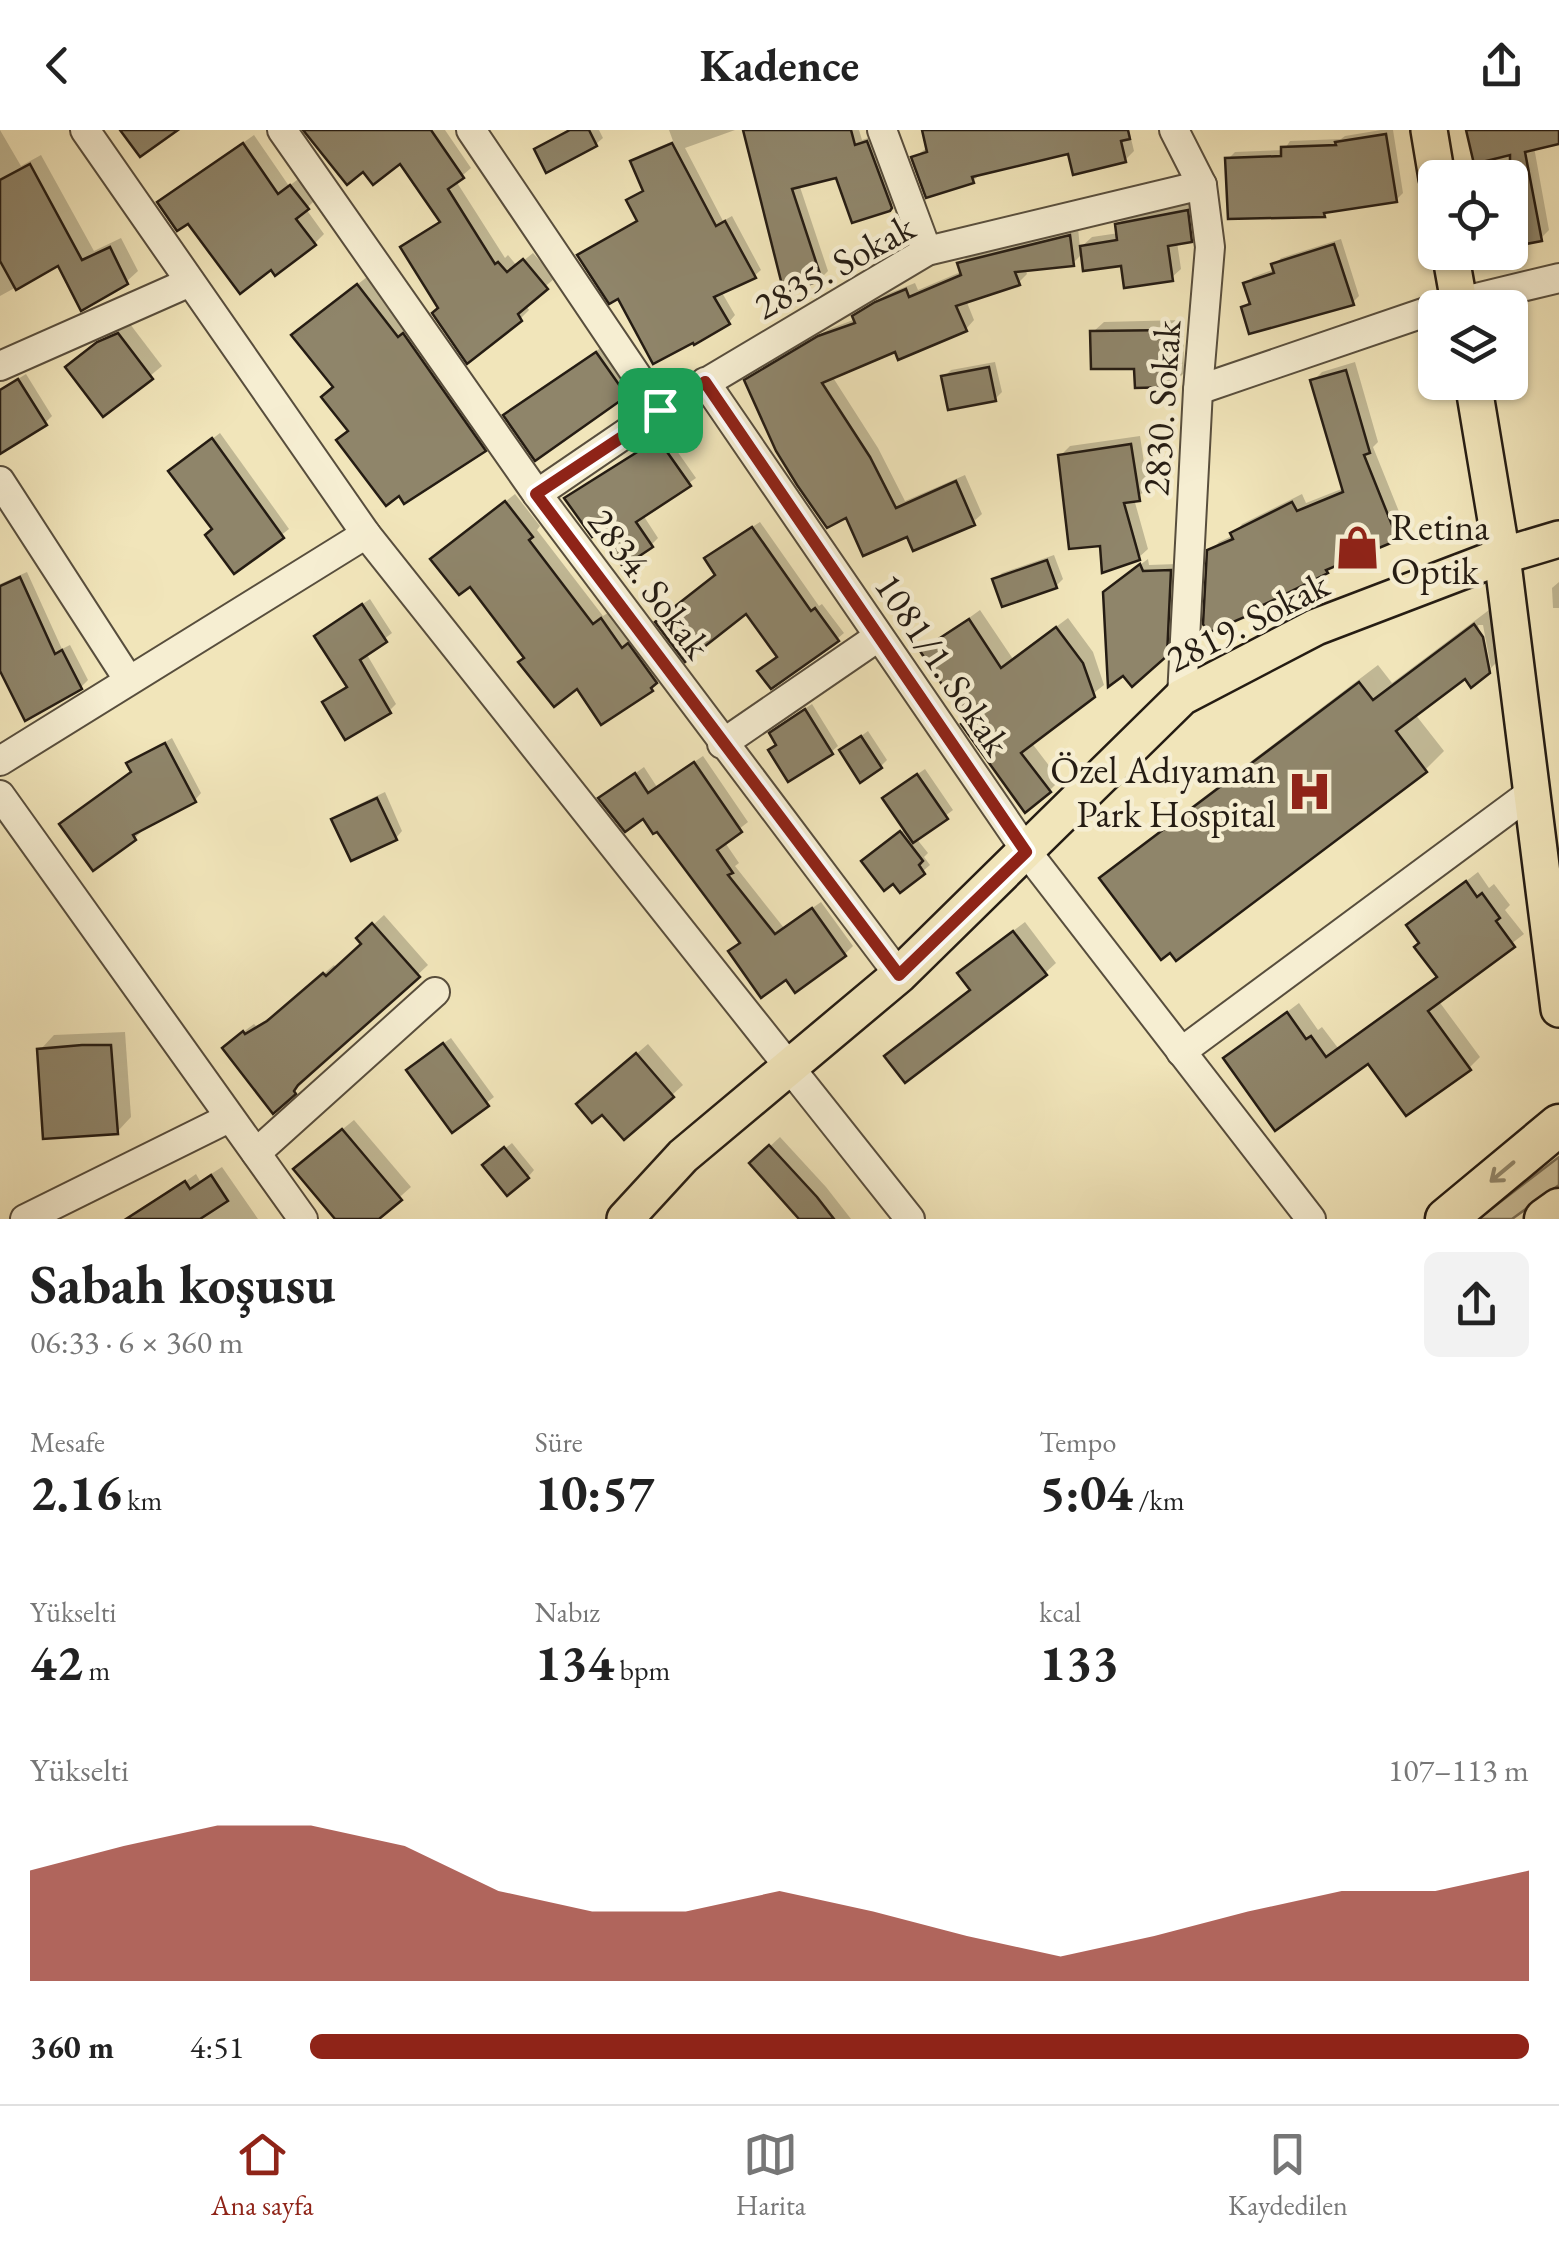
<!DOCTYPE html>
<html lang="tr">
<meta charset="utf-8">
<style>
:root{--surface:#fff;--page:#f2f2f2;--text:#222;--muted:#767676;--line:#e0e0e0;--accent:#8f2418}
body{margin:0;font-family:"EB Garamond",serif;background:var(--page);color:var(--text);height:100vh;display:flex;flex-direction:column;font-size:38px;white-space:nowrap}
*{box-sizing:border-box;margin:0}
p{font-size:32px;color:var(--muted)}
.icon{flex:none;width:55px;height:55px;fill:none;stroke:currentColor;stroke-width:2;stroke-linecap:round;stroke-linejoin:round}
.map{position:relative;height:1089px;overflow:hidden}
.panel{display:flex;flex-direction:column;background:var(--surface);flex:1}
.panel>*{flex:none}
.tools{position:absolute;left:1418px;top:30px;display:grid;gap:20px}
.tools a{display:grid;place-items:center;width:110px;height:110px;border-radius:15px;background:var(--surface);box-shadow:0 2px 8px #0004;font-size:50px}
.pin{position:absolute;display:grid;place-items:center;width:85px;height:85px;color:#fff;margin:-42px;border-radius:20px;box-shadow:0 5px 15px #0006}
.round{display:grid;place-items:center;flex:none;width:105px;height:105px;border-radius:15px;background:var(--page)}
.headline{display:flex;align-items:center;justify-content:space-between;height:170px;padding:0 30px}
h1{font-size:55px;font-weight:700;line-height:75px}
.stats{display:grid;grid-template-columns:repeat(3,1fr);gap:15px;height:170px;padding:10px 30px}
.stats div{display:grid;align-content:center}
.stats b{font-size:50px;font-weight:700}
.stats small{font-size:28px;font-weight:400}
.stats p{font-size:28px}
.chart{height:280px;padding:20px 30px}
.chart p{display:flex;justify-content:space-between}
.chart svg{width:100%;height:180px;margin-top:10px;fill:var(--accent);opacity:.7}
ul{padding:0 30px;list-style:none;font-size:32px}
li{display:grid;grid-template-columns:160px 120px 1fr;align-items:center;height:75px}
li i{height:25px;border-radius:12px;background:var(--accent)}
header{display:flex;justify-content:space-between;align-items:center;height:130px;padding:0 30px;background:var(--surface);font-size:45px;font-weight:700}
.tabs{display:flex;justify-content:space-around;align-items:center;height:140px;border-top:2px solid var(--line);background:var(--surface);font-size:28px;color:var(--muted)}
.tabs a{display:grid;justify-items:center;gap:5px}
.tabs .on{color:var(--accent)}
.map>svg:first-child{display:block}
</style>
<header><svg class="icon" aria-label="back" viewBox="0 0 24 24"><path d="M15 5l-7 7 7 7"/></svg>Kadence<svg class="icon" aria-label="share" viewBox="0 0 24 24"><path d="M12 15V3M7 8l5-5 5 5M5 13v7h14v-7"/></svg></header>
<div class="map">
<svg width="1559" height="1089" viewBox="0 0 1559 1089">
<rect width="100%" height="100%" fill="#f1e5ba"/>
<filter id="stains"><feTurbulence type="fractalNoise" baseFrequency=".002" numOctaves="4"/><feColorMatrix values="0 0 0 0 .2 0 0 0 0 .09 0 0 0 0 .02 0 0 0 .5 -.17"/></filter>
<radialGradient id="worn" r=".72"><stop offset=".6" stop-color="#630" stop-opacity="0"/><stop offset="1" stop-color="#630" stop-opacity=".3"/></radialGradient>
<path fill="#cec39e" stroke="#7a7058" stroke-width="2.5" d="M1559 1027V1055L1512 1089H1478Z"/>
<g fill="#0003">
<path d="M0 0 21 36 41 25 94 121 121 108 138 141 126 152 60 133 0 166Z"/>
<path d="M306 0H445L471 38 456 51 505 128 508 125 517 136 533 123 555 148 525 174 529 180 520 189 441 178 403 118 442 90 401 30 364 39Z"/>
<path d="M567 0H599L603 8 596 14 537 19Z"/>
<path d="M669 0H735L685 18 723 91 732 86 761 140 754 146 721 161 735 185 729 192 619 165 581 125 639 89 629 71 645 59 633 32 640 25 673 11Z"/>
<path d="M746 0H859L862 10 874 6 898 69 888 79 837 45 799 54 828 141 821 148Z"/>
<path d="M924 0H1129L1134 21 1125 30 1070 21 982 42 973 51 914 27 928 17Z"/>
<path d="M1381 0H1393L1403 63 1396 70 1329 80 1324 85 1228 29 1235 22 1284 20 1290 11 1341 9 1345 6Z"/>
<path d="M1468 0H1559V11L1534 17 1549 100 1540 109 1510 114V48H1479Z"/>
<path d="M254 5 289 56 301 47 317 68 306 79 324 104 315 113 188 91 160 72Z"/>
<path d="M1196 72 1200 100 1191 110 1177 112 1181 139 1171 148 1083 123 1073 133 1025 138 1027 144 1018 153 966 170 974 190 966 199 896 218 832 246 878 318 905 371 965 345 982 384 973 392 908 403 847 385 747 251 756 242 829 199 856 189 864 178 887 164 915 153 918 160 963 141 960 134 969 125 1078 98 1080 118 1092 107 1119 103 1117 95 1127 85Z"/>
<path d="M1341 109 1359 166 1352 173 1243 178 1251 170 1246 154 1253 147 1275 139 1274 135 1281 128Z"/>
<path d="M367 147 493 310 484 319 350 300 335 256 304 196Z"/>
<path d="M1183 190 1184 243 1173 254 1137 236 1093 202 1104 192Z"/>
<path d="M130 194 162 236 104 284 79 227 111 203Z"/>
<path d="M606 214 635 255 626 264 506 285Z"/>
<path d="M995 232 1002 262 995 269 944 247 951 240Z"/>
<path d="M1355 232 1378 312 1373 317 1406 399 1397 408 1334 434 1326 441 1268 470 1261 477 1210 422 1219 412 1234 405 1242 394 1302 364 1306 373 1344 358 1313 251 1322 242Z"/>
<path d="M26 244 52 286 45 293 0 312V260Z"/>
<path d="M220 303 289 399 235 441 178 335Z"/>
<path d="M665 304 696 348 643 385 658 408 651 415 599 399 567 368Z"/>
<path d="M1140 306 1148 359 1134 369 1148 419 1138 428 1102 413 1060 326 1070 316Z"/>
<path d="M515 364 540 396 537 400 603 486 611 481 660 550 651 559 577 555 527 527 443 420Z"/>
<path d="M760 392 819 476 822 474 844 503 837 509 779 526 718 444 714 422Z"/>
<path d="M1054 425 1063 449 1056 456 995 450 1002 443Z"/>
<path d="M1148 429 1149 435 1177 434 1173 516 1132 553 1113 455Z"/>
<path d="M27 442 62 519 70 515 88 550 81 557 0 532V454Z"/>
<path d="M1559 452V478H1553L1552 458Z"/>
<path d="M370 469 392 503 366 523 396 574 389 581 349 556 324 500Z"/>
<path d="M1493 477 1507 522 1491 538 1483 495H1478L1485 533 1491 538 1472 554 1466 546 1415 584 1444 621 1425 640 1102 749 1121 730 1378 535 1392 553Z"/>
<path d="M980 480 1013 529 1068 488 1093 522 1104 555 1031 612 1060 650 1050 660 923 521Z"/>
<path d="M812 574 838 616 831 622 778 614 779 596Z"/>
<path d="M868 601 887 630 880 637 842 620Z"/>
<path d="M172 608 201 663 195 670 140 698 142 701 135 708 94 738 133 641 129 634Z"/>
<path d="M703 626 748 692 724 711 739 733 735 736 784 798 821 772 853 816 845 824 787 846 742 812 657 698 644 685 601 668 644 637 657 657Z"/>
<path d="M925 639 953 680 916 708 928 723 924 727 930 735 901 760 871 725 906 698 892 662Z"/>
<path d="M385 662 402 701 396 708 334 690 341 683Z"/>
<path d="M1478 742 1489 758 1494 754 1510 775 1505 780 1524 804 1438 870 1480 927 1469 938 1369 931 1226 928 1299 873 1318 900 1322 897 1338 918 1439 845 1409 795Z"/>
<path d="M384 785 428 835 273 981 235 908 254 894 256 896 279 882 334 835 337 839 364 814 359 808Z"/>
<path d="M1025 792 1056 833 1045 843 887 926 973 859 971 833Z"/>
<path d="M125 902 131 987 117 1002 40 920 54 905Z"/>
<path d="M451 908 494 967 453 999 416 933Z"/>
<path d="M648 914 683 955 672 965 603 982 590 964Z"/>
<path d="M354 990 411 1057 375 1089H339L307 1028Z"/>
<path d="M780 1007 826 1057 851 1089H803L752 1033Z"/>
<path d="M512 1013 534 1040 528 1047 492 1029Z"/>
<path d="M222 1037 258 1089H144L140 1083 196 1044 200 1051Z"/>
</g>
<g fill="#8f856a" stroke="#251c13" stroke-width="2.5">
<path d="M120 0H178L140 27Z"/>
<path d="M303 0H431L464 48 448 59 495 134 498 132 507 142 523 129 548 159 518 184 522 191 467 234 432 183 438 178 400 117 440 92 400 34 373 55 363 42 347 55Z"/>
<path d="M570 0H589L597 16 546 43 534 19Z"/>
<path d="M743 0H851L855 15 867 11 892 78 890 81 852 93 836 48 792 59 822 150 784 163Z"/>
<path d="M922 0H1128L1130 9 1121 11 1126 32 1073 45 1068 24 972 47 974 53 926 68 911 27 927 22Z"/>
<path d="M1466 0H1559V14L1525 22 1542 111 1510 117V25L1474 34Z"/>
<path d="M1386 4 1397 72 1324 83 1325 87 1228 89 1225 28 1281 26V17L1336 15 1335 12Z"/>
<path d="M243 13 278 64 290 55 309 79 296 89 316 115 275 146 271 140 240 164 188 94 177 101 157 72Z"/>
<path d="M672 13 716 96 725 91 756 148 714 167 730 194 694 215 693 213 653 234 618 169 609 174 577 125 637 91 626 70 643 61 630 31Z"/>
<path d="M30 34 82 130 110 117 128 154 81 181 58 136 16 160 0 131V50Z"/>
<path d="M1188 80 1192 112 1168 116 1173 151 1124 158 1121 136 1083 141 1080 116 1117 110 1115 94Z"/>
<path d="M1070 105 1074 136 1015 142 1020 155 956 176 967 201 898 230 895 222 822 253 870 327 896 378 956 351 975 395 913 421 907 407 863 426 846 388 827 398 797 355 776 321 744 250 818 206 855 193 852 186 875 172 906 159 909 167 961 145 957 133Z"/>
<path d="M1334 114 1354 175 1249 204 1241 177 1250 174 1243 153 1274 143 1271 134Z"/>
<path d="M357 154 398 207 403 203 486 321 404 374 399 366 386 376 336 310 348 301 321 267 333 257 291 205Z"/>
<path d="M1173 200 1174 257 1135 258 1134 239H1091L1090 201Z"/>
<path d="M118 203 153 249 103 287 65 237 97 212Z"/>
<path d="M596 222 627 266 535 331 503 285Z"/>
<path d="M989 237 996 271 948 280 941 246Z"/>
<path d="M1346 240 1370 323 1364 325 1398 410 1326 440 1328 443 1261 476 1263 479 1208 503 1203 494 1207 420 1233 409 1230 403 1292 372 1297 381 1343 362 1310 250Z"/>
<path d="M18 249 47 295 0 324V260Z"/>
<path d="M212 308 284 408 234 444 205 405 212 399 168 341Z"/>
<path d="M658 309 691 356 636 392 653 417 623 437 599 402 592 407 564 368Z"/>
<path d="M1131 314 1140 371 1124 373 1140 430 1102 443 1100 416 1069 419 1058 325Z"/>
<path d="M505 371 533 407 529 410 593 494 601 488 622 518 628 513 657 553 651 558 653 561 601 595 577 559 554 577 518 532 524 528 470 457 459 465 430 429Z"/>
<path d="M752 397 811 481 815 478 839 511 771 559 757 541 777 527 746 484 685 532 655 492 715 445 704 428Z"/>
<path d="M1047 430 1057 458 1002 477 992 449Z"/>
<path d="M1140 434 1143 441 1171 440 1167 526 1132 557 1123 546 1108 557 1103 462Z"/>
<path d="M20 447 55 524 62 520 82 559 25 591 0 541V456Z"/>
<path d="M362 474 387 512 360 530 391 583 345 610 322 572 347 557 314 506Z"/>
<path d="M969 489 1001 538 1056 497 1083 533 1095 567 1021 623 1051 662 1025 683 961 594 966 591 920 521Z"/>
<path d="M1474 494 1483 507 1490 543 1471 558 1465 549 1396 601 1427 642 1176 831 1170 823 1161 830 1099 748 1359 552 1373 570Z"/>
<path d="M805 579 833 624 788 652 768 620 776 615 769 603Z"/>
<path d="M861 606 882 638 860 653 839 620Z"/>
<path d="M165 613 196 672 133 705 136 710 93 741 59 694 131 642 126 633Z"/>
<path d="M694 632 742 702 717 720 733 743 728 745 775 804 812 778 846 826 795 863 786 850 761 868 728 821 740 813 657 702 653 704 643 689 625 702 598 668 635 643 648 663Z"/>
<path d="M917 644 948 689 913 713 882 668Z"/>
<path d="M377 668 397 710 351 731 331 689Z"/>
<path d="M900 701 923 731 919 735 925 744 900 763 893 754 884 761 861 731Z"/>
<path d="M1466 751 1477 767 1482 763 1500 788 1496 791 1515 817 1428 881 1471 940 1406 986 1368 934 1275 1001 1223 928 1287 882 1306 909 1311 906 1326 927 1437 847 1414 817 1419 813 1406 795Z"/>
<path d="M372 793 420 847 298 955 294 961 296 964 273 984 222 918 243 901 245 904 267 891 323 843 326 846 361 814 356 808Z"/>
<path d="M1013 801 1047 845 905 953 884 926 970 860 957 843Z"/>
<path d="M443 913 489 976 452 1003 406 940Z"/>
<path d="M82 915H111L118 1004 43 1009 37 919Z"/>
<path d="M636 923 674 967 624 1010 602 985 592 993 576 974Z"/>
<path d="M342 999 402 1070 379 1089H335L293 1039Z"/>
<path d="M769 1015 817 1067 834 1089H799L749 1033Z"/>
<path d="M504 1017 529 1048 507 1066 482 1035Z"/>
<path d="M211 1045 228 1071 200 1089H126L185 1051 190 1059Z"/>
</g>
<g fill="none" stroke-linecap="round" stroke-linejoin="round">
<defs>
<g id="minor">
<path d="M85 0 366 404 910 1089"/>
<path d="M282 0 537 364 899 845"/>
<path d="M471 0 660 280"/>
<path d="M882 0 927 121"/>
<path d="M1174 0 1202 55 1210 117 1198 260 1182 567"/>
<path d="M1439 177 1559 148"/>
<path d="M0 236 190 152"/>
<path d="M705 252 1027 722 1311 1089"/>
<path d="M1198 260 1435 179"/>
<path d="M0 351 128 549"/>
<path d="M537 364 660 280 927 121 1202 55"/>
<path d="M722 614 878 507"/>
<path d="M0 631 366 404"/>
<path d="M0 665 303 1089"/>
<path d="M1181 922 1532 662"/>
<path d="M256 1023 435 862"/>
<path d="M25 1089 229 988"/>
</g>
<g id="major">
<path d="M1429 0 1437 48"/>
<path d="M1450 122 1460 178"/>
<path d="M1473 252 1502 426 1559 879"/>
<path d="M625 1089 683 1026 899 845 1182 567 1316 497 1502 426 1559 409"/>
</g>
<g id="highway">
<path d="M1446 1089 1559 995"/>
<path d="M1545 1089 1559 1079"/>
</g>
</defs>
<use href="#minor" stroke="#584e3d" stroke-width="32"/>
<use href="#major" stroke="#251c13" stroke-width="40"/>
<use href="#highway" stroke="#251c13" stroke-width="45"/>
<use href="#minor" stroke="#f6eed2" stroke-width="28"/>
<use href="#major" stroke="#f1e5ba" stroke-width="35"/>
<use href="#highway" stroke="#f1e5ba" stroke-width="40"/>
</g>
<defs><path id="oneway-shaft" d="M-6 0H5M1.5-3L5.5 0L1.5 3" fill="none" stroke-width="1.6" stroke-linecap="round" stroke-linejoin="round" transform="scale(2.5)"/></defs>
<use stroke="#958b6f" href="#oneway-shaft" transform="translate(1502 1042) rotate(140)"/>
<g fill="none" stroke-linecap="round" stroke-linejoin="round">
<defs>
<path id="route" d="M705 252 1026 722 899 845 536 364Z"/>
</defs>
<use href="#route" stroke="#fff" stroke-width="20"/>
<use href="#route" stroke="#8f2418" stroke-width="12"/>
</g>
<defs>
<symbol id="shop-bare" viewBox="-9 -9 18 18"><path d="M-5-2.5h2.3a2.7 3.5 0 0 1 5.4 0H5L5.5 6h-11ZM-1.5-2.5h3a1.5 2.3 0 0 0-3 0Z" fill="#8f2418" stroke="#f6eed2" stroke-width="2.5" paint-order="stroke"/></symbol>
<symbol id="hospital-bare" viewBox="-9 -9 18 18"><path d="M-5-5h3v3.5h4V-5h3V5h-3V1.5h-4V5h-3Z" fill="#8f2418" stroke="#f6eed2" stroke-width="2.5" paint-order="stroke"/></symbol>
</defs>
<g fill-rule="evenodd">
<use href="#shop-bare" x="1326" y="386" width="63" height="63"/>
<use href="#hospital-bare" x="1278" y="630" width="63" height="63"/>
</g>
<g text-anchor="middle" dominant-baseline="central" stroke-width="9" stroke-linejoin="round" paint-order="stroke">
<g font-size="38" fill="#251c13" stroke="#f6eed2">
<text transform="translate(834 136) rotate(-29)">2835. Sokak</text>
<text transform="translate(1161 278) rotate(-86)">2830. Sokak</text>
<text transform="translate(650 453) rotate(53)">2834. Sokak</text>
<text transform="translate(1247 491) rotate(-27)">2819. Sokak</text>
<text transform="translate(943 534) rotate(56)">1081/1. Sokak</text>
</g>
<g font-size="38" fill="#251c13" stroke="#f6eed2" text-anchor="start">
<text x="1391" y="396">Retina<tspan x="1391" dy="44">Optik</tspan></text>
<text x="1276" y="639" text-anchor="end">Özel Adıyaman<tspan x="1276" dy="44">Park Hospital</tspan></text>
</g>
</g>
<rect width="100%" height="100%" filter="url(#stains)"/>
<rect width="100%" height="100%" fill="url(#worn)"/>
</svg>
<div class="tools">
<a><svg class="icon" aria-label="locate" viewBox="0 0 24 24"><circle cx="12" cy="12" r="6"/><path d="M12 2v4M12 18v4M2 12h4M18 12h4"/></svg></a>
<a><svg class="icon" aria-label="layers" viewBox="0 0 24 24"><path d="M12 4l9 5-9 5-9-5zM3 14l9 5 9-5"/></svg></a>
</div>
<div class="pin" style="left:660px;top:280px;background:#1e9e55"><svg class="icon" aria-label="arrive" viewBox="0 0 24 24"><path d="M6 21V4h12l-3 4 3 4H6"/></svg></div>
</div>
<section class="panel">
<div class="headline"><div><h1>Sabah koşusu</h1><p>06:33 · 6 × 360 m</p></div><a class="round"><svg class="icon" aria-label="share" viewBox="0 0 24 24"><path d="M12 15V3M7 8l5-5 5 5M5 13v7h14v-7"/></svg></a></div>
<div class="stats">
<div><p>Mesafe</p><b>2.16<small> km</small></b></div>
<div><p>Süre</p><b>10:57</b></div>
<div><p>Tempo</p><b>5:04<small> /km</small></b></div>
</div>
<div class="stats">
<div><p>Yükselti</p><b>42<small> m</small></b></div>
<div><p>Nabız</p><b>134<small> bpm</small></b></div>
<div><p>kcal</p><b>133</b></div>
</div>
<div class="chart"><p><span>Yükselti</span>107–113 m</p>
<svg viewBox="0 0 160 44" preserveAspectRatio="none"><path d="M0 44V17L10 11L20 6L30 6L40 11L50 22L60 27L70 27L80 22L90 27L100 33L110 38L120 33L130 27L140 22L150 22L160 17V44z"/></svg>
</div>
<ul>
<li><b>360 m</b>4:51<i style="width:100%"></i></li>
</ul>
</section>
<nav class="tabs">
<a class="on"><svg class="icon" aria-label="home" viewBox="0 0 24 24"><path d="M3 11l9-7 9 7M6 9v11h12V9"/></svg>Ana sayfa</a>
<a><svg class="icon" aria-label="map" viewBox="0 0 24 24"><path d="M3 6l6-2 6 2 6-2v14l-6 2-6-2-6 2zM9 4v14M15 6v14"/></svg>Harita</a>
<a><svg class="icon" aria-label="saved" viewBox="0 0 24 24"><path d="M7 4h10v16l-5-4-5 4z"/></svg>Kaydedilen</a>
</nav>
